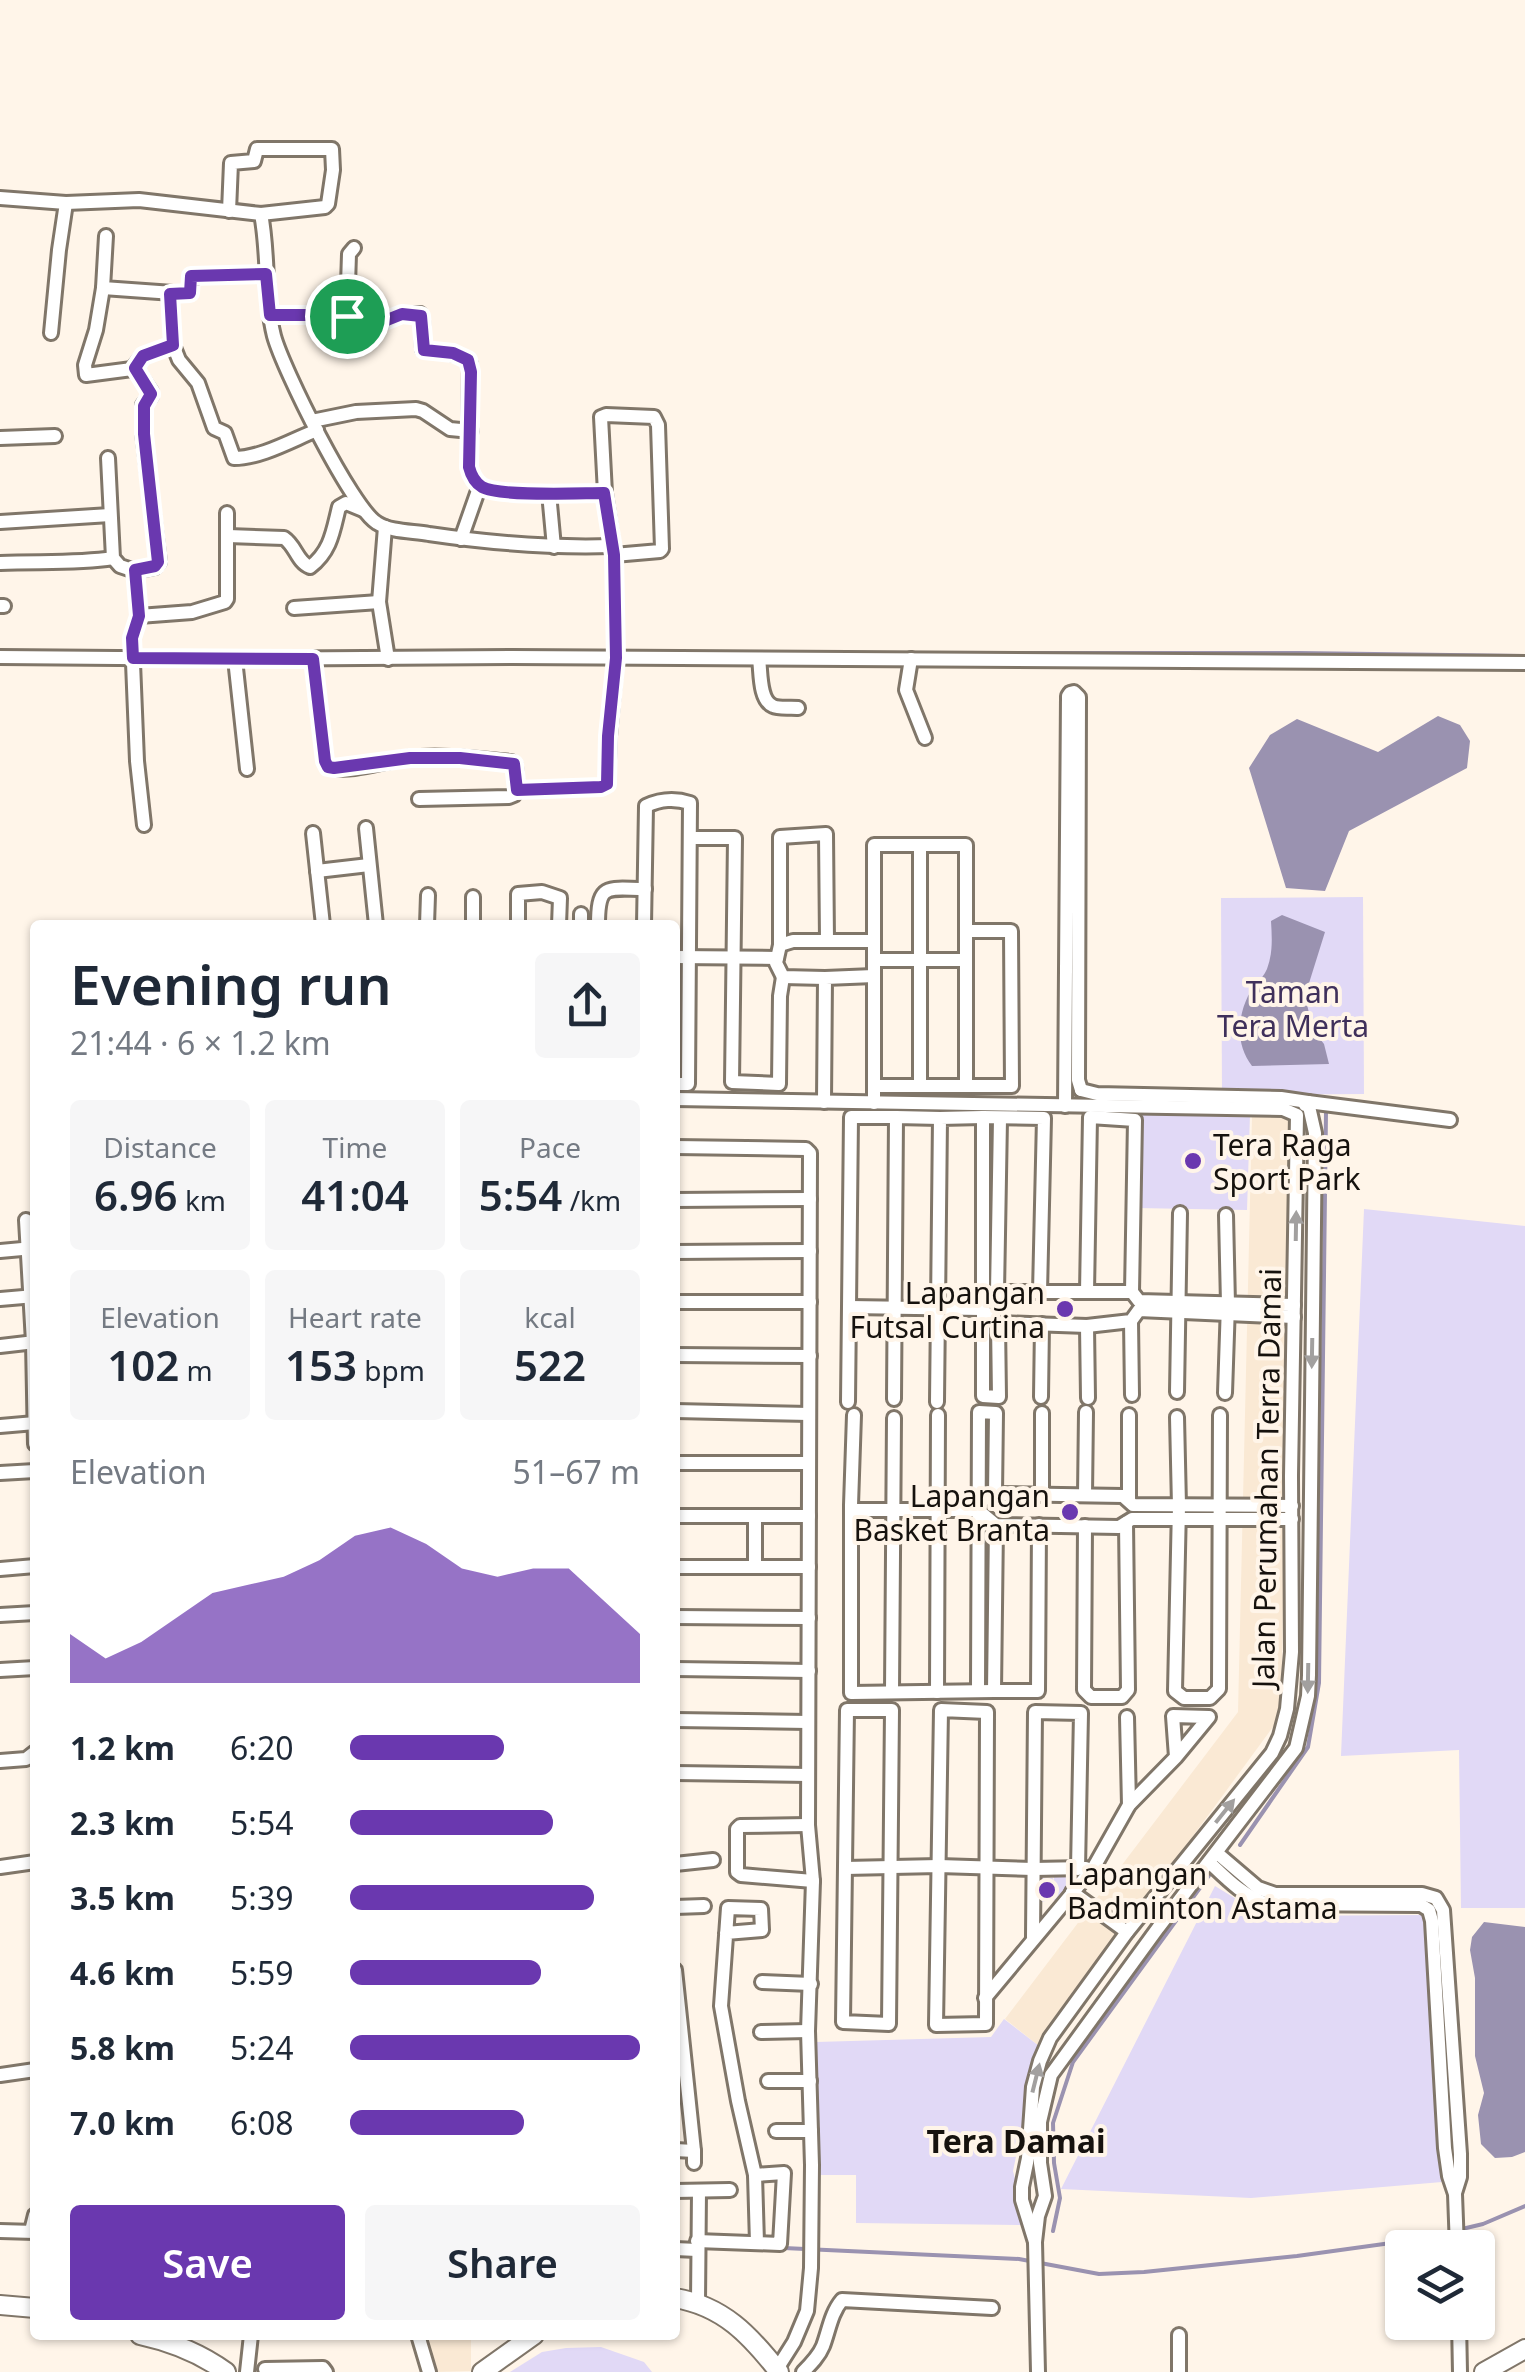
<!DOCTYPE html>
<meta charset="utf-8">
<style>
:root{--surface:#fff;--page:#f6f6f7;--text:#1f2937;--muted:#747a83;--accent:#6a38af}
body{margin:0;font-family:"Noto Sans",sans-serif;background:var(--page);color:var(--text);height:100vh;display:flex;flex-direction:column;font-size:38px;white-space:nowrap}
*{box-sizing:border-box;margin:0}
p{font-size:32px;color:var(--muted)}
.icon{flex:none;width:55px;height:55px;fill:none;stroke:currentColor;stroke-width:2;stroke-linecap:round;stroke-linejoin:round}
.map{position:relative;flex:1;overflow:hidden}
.side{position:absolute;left:30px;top:920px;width:650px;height:1420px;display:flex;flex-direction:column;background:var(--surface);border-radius:10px;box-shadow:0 2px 8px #0004}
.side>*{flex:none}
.tools{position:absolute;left:1385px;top:2230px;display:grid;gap:20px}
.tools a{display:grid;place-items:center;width:110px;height:110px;border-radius:10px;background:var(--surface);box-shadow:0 2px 8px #0004;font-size:50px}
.pin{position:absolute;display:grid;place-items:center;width:85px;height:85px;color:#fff;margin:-42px;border:5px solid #fff;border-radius:50%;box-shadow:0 2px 10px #0007}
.round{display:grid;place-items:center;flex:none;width:105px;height:105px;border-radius:10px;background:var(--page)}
.summary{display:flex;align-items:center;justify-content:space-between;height:170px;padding:0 40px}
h1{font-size:55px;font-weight:600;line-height:75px}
.stats{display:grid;grid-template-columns:repeat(3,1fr);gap:15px;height:170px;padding:10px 40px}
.stats div{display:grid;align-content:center;border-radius:10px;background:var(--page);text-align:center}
.stats b{font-size:42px;font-weight:600}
.stats small{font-size:28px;font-weight:400}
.stats p{font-size:28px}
.chart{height:280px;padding:20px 40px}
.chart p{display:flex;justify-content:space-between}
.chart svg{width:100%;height:180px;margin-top:10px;fill:var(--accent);opacity:.7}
.cta{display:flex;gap:20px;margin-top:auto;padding:20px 40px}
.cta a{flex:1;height:115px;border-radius:10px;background:var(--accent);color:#fff;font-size:40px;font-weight:600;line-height:115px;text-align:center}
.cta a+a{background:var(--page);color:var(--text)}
ul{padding:0 40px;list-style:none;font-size:32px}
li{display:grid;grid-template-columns:160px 120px 1fr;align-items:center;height:75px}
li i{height:25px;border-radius:12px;background:var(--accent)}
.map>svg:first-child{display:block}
</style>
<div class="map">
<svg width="1525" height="2372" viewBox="0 0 1525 2372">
<rect width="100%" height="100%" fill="#fff5e9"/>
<g fill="#fae9d4">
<path d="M1252 1116 1292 1118 1281 1716 1039 2046 1005 2019 1238 1712Z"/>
<path d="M422 2335H471V2371L433 2372Z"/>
</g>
<g fill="#e1d9f6">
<path d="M1363 897 1364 1094 1222 1095 1221 898Z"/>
<path d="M1139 1114 1250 1115 1247 1210 1136 1208Z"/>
<path d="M1364 1209 1525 1226V1908H1461L1459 1750 1341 1756Z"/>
<path d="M1054 1874 1077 1875 1059 1903 1054 1900 1042 1902 1041 1878H1053L1054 1882Z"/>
<path d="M1215 1886 1264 1916 1423 1915 1442 2182 1251 2198 1061 2189Z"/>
<path d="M1004 2019 1039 2046 1013 2171 1026 2225 856 2223V2175H817L816 2042 991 2037Z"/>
<path d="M601 2347 644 2362 652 2372H510L542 2352 566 2348Z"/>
</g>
<g fill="#9a92b0">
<path d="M1438 716 1460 725 1470 741 1467 768 1349 831 1325 891 1286 888 1249 768 1270 735 1297 719 1378 752Z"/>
<path d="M1282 915 1325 932 1305 996 1313 1030 1324 1044 1329 1064 1252 1066C1236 1045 1237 1019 1248 996 1253 986 1262 980 1267 969 1273 953 1272 938 1271 921Z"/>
<path d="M1484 1922 1525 1927V2152L1512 2157 1495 2158 1481 2144 1478 2115 1484 2093 1475 2056V1978L1470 1950 1472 1937Z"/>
</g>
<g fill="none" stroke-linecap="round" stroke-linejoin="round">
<g stroke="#9a92b0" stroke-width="4">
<path d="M920 653H1299L1525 656"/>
<path d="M1240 1845 1308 1747 1319 1683 1326 1112"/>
<path d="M1053 2231 1060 2198 1054 2163 1053 2123 1073 2062 1213 1870"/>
<path d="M675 2243 694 2244"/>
<path d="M784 2248 1019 2259 1099 2274 1144 2272 1297 2256 1420 2239 1483 2224 1525 2206"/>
</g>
<defs>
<g id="street">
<path d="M0 198 66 203 139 200 261 214C269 254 264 296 274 336 283 369 352 508 377 523 391 532 413 531 429 534 490 543 550 548 612 546"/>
<path d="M229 211 231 163 254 161 257 149H332L333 170 328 204 325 207 261 214"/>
<path d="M106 236 103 288 187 294 190 293 191 276 266 274"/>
<path d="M103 288 96 330 85 365 86 375 132 369 143 356 173 345"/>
<path d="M170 294 173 345 179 360 198 383 214 428 225 433 234 458C261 458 292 440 317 430"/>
<path d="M270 315H334L387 320 402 314H420L422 319 423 349C440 354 458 349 470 364L469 467C471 475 474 482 482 487 500 497 580 493 605 493"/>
<path d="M347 316 349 254 354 248"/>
<path d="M51 333 59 250 66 203"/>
<path d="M135 368 151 392V396L143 405V433L159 562 155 567 135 571 139 616 132 638 137 761 144 825"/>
<path d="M312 421 356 412 416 409 423 411 450 429 471 431"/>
<path d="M0 438 55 436"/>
<path d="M108 458 113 558 120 566 135 571"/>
<path d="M549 493 554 547"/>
<path d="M0 522 110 515"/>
<path d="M385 527 379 602 388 659"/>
<path d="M228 536 284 538C296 546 297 562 310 567 331 551 333 531 339 507L346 503 363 510"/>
<path d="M461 539 480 485"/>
<path d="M0 563C38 561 75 564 113 558"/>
<path d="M0 606H4"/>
<path d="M294 608 379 602"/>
<path d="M139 616 192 612 225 602 227 599V513"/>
<path d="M0 657 235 659 513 657 1525 663"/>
<path d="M235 659 247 769"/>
<path d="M313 659 325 761 328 767C353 773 382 761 407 758 441 754 478 759 511 762L515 766 517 790"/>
<path d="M759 659C761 672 759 700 773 706 779 709 791 707 798 708"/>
<path d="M911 659 906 690 925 738"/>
<path d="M419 799 509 797 514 795 517 790 601 787 607 784 609 736 616 658 614 555 605 493 601 417 606 415 654 417 658 425 662 549 660 551 614 555"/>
<path d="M366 828 376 925"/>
<path d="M313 833 323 925"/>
<path d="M691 838H735L732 1082 779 1084 780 996 783 977"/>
<path d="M920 845V1086"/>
<path d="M317 871 369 865"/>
<path d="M427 925 428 895"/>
<path d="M473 925V897"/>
<path d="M518 925V894L542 892 560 898 559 925"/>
<path d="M581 925V914"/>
<path d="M598 925C598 882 607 889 645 889"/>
<path d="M644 925 646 806C661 799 674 798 690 803L688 1084H675"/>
<path d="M780 945V837L826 834 827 941"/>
<path d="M675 957 777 958"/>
<path d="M874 960H966"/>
<path d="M825 978 783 977 776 963 780 945 793 941H874"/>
<path d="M874 1086H1012L1011 931H966"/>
<path d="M675 1099 1283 1109 1297 1115 1291 1476 1292 1652 1287 1709 1280 1736 1272 1753 1127 1932 1050 2038 1040 2061 1033 2087 1028 2158 1022 2187V2200L1035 2242"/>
<path d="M824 1102 825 978 874 976"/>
<path d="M874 1103V845H966V1086"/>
<path d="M1305 1105 1308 1102 1450 1120"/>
<path d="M1065 1106 1068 696 1070 693 1074 692 1079 697 1078 1080 1081 1090"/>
<path d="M675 1147 806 1149 810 1153 808 1825 813 1881 808 2031 812 2165 811 2268 807 2311 794 2342 777 2369"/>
<path d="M675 1200 810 1199"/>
<path d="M26 1220 33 1342 35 1444"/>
<path d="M0 1251 33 1248"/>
<path d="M675 1252 810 1251"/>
<path d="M997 1292 1000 1119"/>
<path d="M1087 1292 1090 1117 1135 1120 1132 1292"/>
<path d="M0 1299 35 1296"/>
<path d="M675 1302H810"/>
<path d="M977 1303H982L992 1292H1132L1139 1301 1294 1305"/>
<path d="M850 1307 981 1309 998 1323 1087 1326 1131 1321 1139 1310 1294 1317"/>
<path d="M1131 1321 1132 1395"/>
<path d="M998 1323 999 1397 983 1396V1117L1044 1118 1040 1292"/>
<path d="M1087 1326 1088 1398"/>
<path d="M0 1346 35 1342"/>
<path d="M675 1355 810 1356"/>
<path d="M1177 1392 1180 1213"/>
<path d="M1225 1393 1228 1304 1226 1215"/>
<path d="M1041 1397 1042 1324"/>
<path d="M894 1399 896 1117 940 1118"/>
<path d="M848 1402 851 1117H896"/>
<path d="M937 1402 940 1118 983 1117"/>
<path d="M675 1411 809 1414"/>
<path d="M1042 1413V1495"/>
<path d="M854 1415 851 1505V1693L994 1691"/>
<path d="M1177 1417 1179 1506 1175 1691 1184 1698H1210L1219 1689 1220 1415"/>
<path d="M0 1426 35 1423"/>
<path d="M675 1463H808"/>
<path d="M0 1473 35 1471"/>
<path d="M1085 1495 1086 1412"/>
<path d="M1129 1499V1415"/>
<path d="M964 1504 977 1503 995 1494 1123 1496 1133 1505 1292 1506"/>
<path d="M851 1510H978L996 1525 1119 1527 1132 1519H1292"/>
<path d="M675 1516H809"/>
<path d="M755 1516V1567"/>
<path d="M996 1525 994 1691H1038L1039 1525"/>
<path d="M1085 1526 1084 1690 1091 1697H1122L1128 1690 1126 1523"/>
<path d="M675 1567H809"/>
<path d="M0 1569 35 1566"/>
<path d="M0 1615 35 1613"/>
<path d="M675 1617 809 1618"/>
<path d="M675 1669 809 1671"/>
<path d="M0 1670 35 1668"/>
<path d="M978 1691 979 1412 996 1413 995 1494"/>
<path d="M892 1692 894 1418"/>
<path d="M937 1692 938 1415"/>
<path d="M847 1710H892L889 2024 843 2022Z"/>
<path d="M941 1710 987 1712 986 2024 936 2025Z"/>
<path d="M1127 1717 1129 1805"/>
<path d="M675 1720 808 1722"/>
<path d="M0 1761 26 1759 35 1752"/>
<path d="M675 1773 808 1775"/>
<path d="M808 1825 740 1826 737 1829V1872L741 1875 813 1881"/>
<path d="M1217 1853 1258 1888 1275 1894H1422L1436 1898 1443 1910 1460 2154V2177L1455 2193"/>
<path d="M1209 1862C1227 1879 1243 1896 1267 1904L1421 1905 1429 1910 1432 1921 1445 2148 1449 2176 1455 2194 1457 2248"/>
<path d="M675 1864 713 1860"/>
<path d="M0 1867 35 1862"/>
<path d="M845 1868 939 1866 1033 1869 1086 1868"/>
<path d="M1072 1892 1127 1932"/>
<path d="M675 1907 704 1906"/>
<path d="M726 1933 762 1930 761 1909 728 1908 721 2006 738 2101 755 2175 757 2243"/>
<path d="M1033 1937 1035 1712 1081 1713 1078 1869"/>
<path d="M675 1970 694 2151V2163"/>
<path d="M762 1982 811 1984"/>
<path d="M985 1998 1094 1867 1129 1805 1176 1757 1209 1717 1173 1716 1176 1757"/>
<path d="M761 2032 808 2031"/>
<path d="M0 2075 35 2070"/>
<path d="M768 2081H810"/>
<path d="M776 2131H811"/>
<path d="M675 2150 694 2151"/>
<path d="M675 2191 730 2190"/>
<path d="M0 2231 35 2232"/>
<path d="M31 2231 35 2215"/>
<path d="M697 2241 780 2244 784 2173 755 2175"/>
<path d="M675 2249 697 2250"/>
<path d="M698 2302 699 2191"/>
<path d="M1459 2322 1460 2372"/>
<path d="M418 2335 429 2372"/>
<path d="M1179 2335V2372"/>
<path d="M265 2369 323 2368 326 2372"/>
<path d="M247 2372 251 2335"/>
<path d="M803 2372C811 2364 819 2356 823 2346 829 2330 831 2313 842 2300L992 2308"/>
<path d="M1038 2372 1035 2242 1038 2216 1045 2196 1040 2163V2122L1051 2075 1158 1928 1296 1748 1308 1696 1309 1675 1315 1133 1308 1102 1281 1098 1097 1094 1081 1090"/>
</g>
<g id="secondary">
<path d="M675 2298C723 2306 750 2335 779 2372"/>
<path d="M0 2305 35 2308"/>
<path d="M140 2335C172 2342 200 2353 226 2372"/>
<path d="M482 2372 534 2335"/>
<path d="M1484 2372 1525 2349"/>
</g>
</defs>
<use href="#street" stroke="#807669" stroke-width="18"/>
<use href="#secondary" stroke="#807669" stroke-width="22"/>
<use href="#street" stroke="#fff" stroke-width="12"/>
<use href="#secondary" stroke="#fff" stroke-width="18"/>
</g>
<defs><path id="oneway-solid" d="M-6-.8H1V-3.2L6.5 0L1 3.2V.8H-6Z" transform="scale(2.5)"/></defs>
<g fill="#a2a09f">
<use href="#oneway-solid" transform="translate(1296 1226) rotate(-89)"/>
<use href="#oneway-solid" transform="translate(1312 1353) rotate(91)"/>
<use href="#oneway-solid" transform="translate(1308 1678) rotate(91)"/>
<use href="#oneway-solid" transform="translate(1225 1811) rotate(-51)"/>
<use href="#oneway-solid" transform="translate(1036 2078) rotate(-76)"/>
</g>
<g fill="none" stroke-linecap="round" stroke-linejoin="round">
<defs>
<path id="route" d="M266 274 270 315H334L387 320 402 314 421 316 424 350 453 353 468 360 471 372 469 467C471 475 474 482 482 487 500 497 580 493 604 493L614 555 616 658 608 736 607 784 601 787 517 790 514 764 460 758H410L334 768 328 767 325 761 313 659 133 658 132 638 139 616 135 570 155 566 158 562 144 434V406L151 394 135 368 143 356 173 345 170 294 190 293 191 276Z"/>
</defs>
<use href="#route" stroke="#fff" stroke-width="20"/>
<use href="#route" stroke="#6a38af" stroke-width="12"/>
</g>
<g fill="#6a38af" stroke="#fff5e9" stroke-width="4">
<circle cx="1193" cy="1161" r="10"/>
<circle cx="1065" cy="1309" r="10"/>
<circle cx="1070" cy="1512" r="10"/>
<circle cx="1047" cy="1890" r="10"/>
</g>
<g text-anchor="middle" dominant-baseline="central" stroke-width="8" stroke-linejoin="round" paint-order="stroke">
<g font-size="30" fill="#3f305b" stroke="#fff5e9">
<text x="1293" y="991">Taman<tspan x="1293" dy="34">Tera Merta</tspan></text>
</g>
<g font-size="30" fill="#16120e" stroke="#fff5e9" text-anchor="start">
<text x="1213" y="1144">Tera Raga<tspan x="1213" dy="34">Sport Park</tspan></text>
<text x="1045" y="1292" text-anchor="end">Lapangan<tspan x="1045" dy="34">Futsal Curtina</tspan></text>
<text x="1050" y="1495" text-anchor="end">Lapangan<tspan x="1050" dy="34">Basket Branta</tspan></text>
<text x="1067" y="1873">Lapangan<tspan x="1067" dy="34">Badminton Astama</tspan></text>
</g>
<g font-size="30" fill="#16120e" stroke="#fff5e9">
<text transform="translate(1266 1478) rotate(-89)">Jalan Perumahan Terra Damai</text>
</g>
<g font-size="32" font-weight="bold" fill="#16120e" stroke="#fff5e9">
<text x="1016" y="2140">Tera Damai</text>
</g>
</g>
</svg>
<div class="tools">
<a><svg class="icon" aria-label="layers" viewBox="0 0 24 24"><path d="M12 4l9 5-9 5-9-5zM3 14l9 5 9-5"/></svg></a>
</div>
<div class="pin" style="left:347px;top:316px;background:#1e9e55"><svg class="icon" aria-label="arrive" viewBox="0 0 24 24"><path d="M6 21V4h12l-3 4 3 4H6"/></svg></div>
<section class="side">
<div class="summary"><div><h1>Evening run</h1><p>21:44 · 6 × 1.2 km</p></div><a class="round"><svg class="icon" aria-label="share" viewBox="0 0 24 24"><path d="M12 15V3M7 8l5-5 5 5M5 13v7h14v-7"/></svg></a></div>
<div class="stats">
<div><p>Distance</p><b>6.96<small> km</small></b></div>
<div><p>Time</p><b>41:04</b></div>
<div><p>Pace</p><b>5:54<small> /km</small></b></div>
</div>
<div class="stats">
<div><p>Elevation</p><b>102<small> m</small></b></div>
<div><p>Heart rate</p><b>153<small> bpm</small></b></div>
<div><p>kcal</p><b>522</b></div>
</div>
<div class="chart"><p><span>Elevation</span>51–67 m</p>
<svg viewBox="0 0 160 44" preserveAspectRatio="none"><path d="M0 44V32L10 38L20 34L30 28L40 22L50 20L60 18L70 14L80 8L90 6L100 10L110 16L120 18L130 16L140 16L150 24L160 32V44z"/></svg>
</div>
<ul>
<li><b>1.2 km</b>6:20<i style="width:53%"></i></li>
<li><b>2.3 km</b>5:54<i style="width:70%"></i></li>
<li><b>3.5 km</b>5:39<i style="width:84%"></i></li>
<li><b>4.6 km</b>5:59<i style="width:66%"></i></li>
<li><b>5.8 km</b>5:24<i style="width:100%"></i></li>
<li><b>7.0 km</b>6:08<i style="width:60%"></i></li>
</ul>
<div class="cta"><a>Save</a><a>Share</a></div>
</section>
</div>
